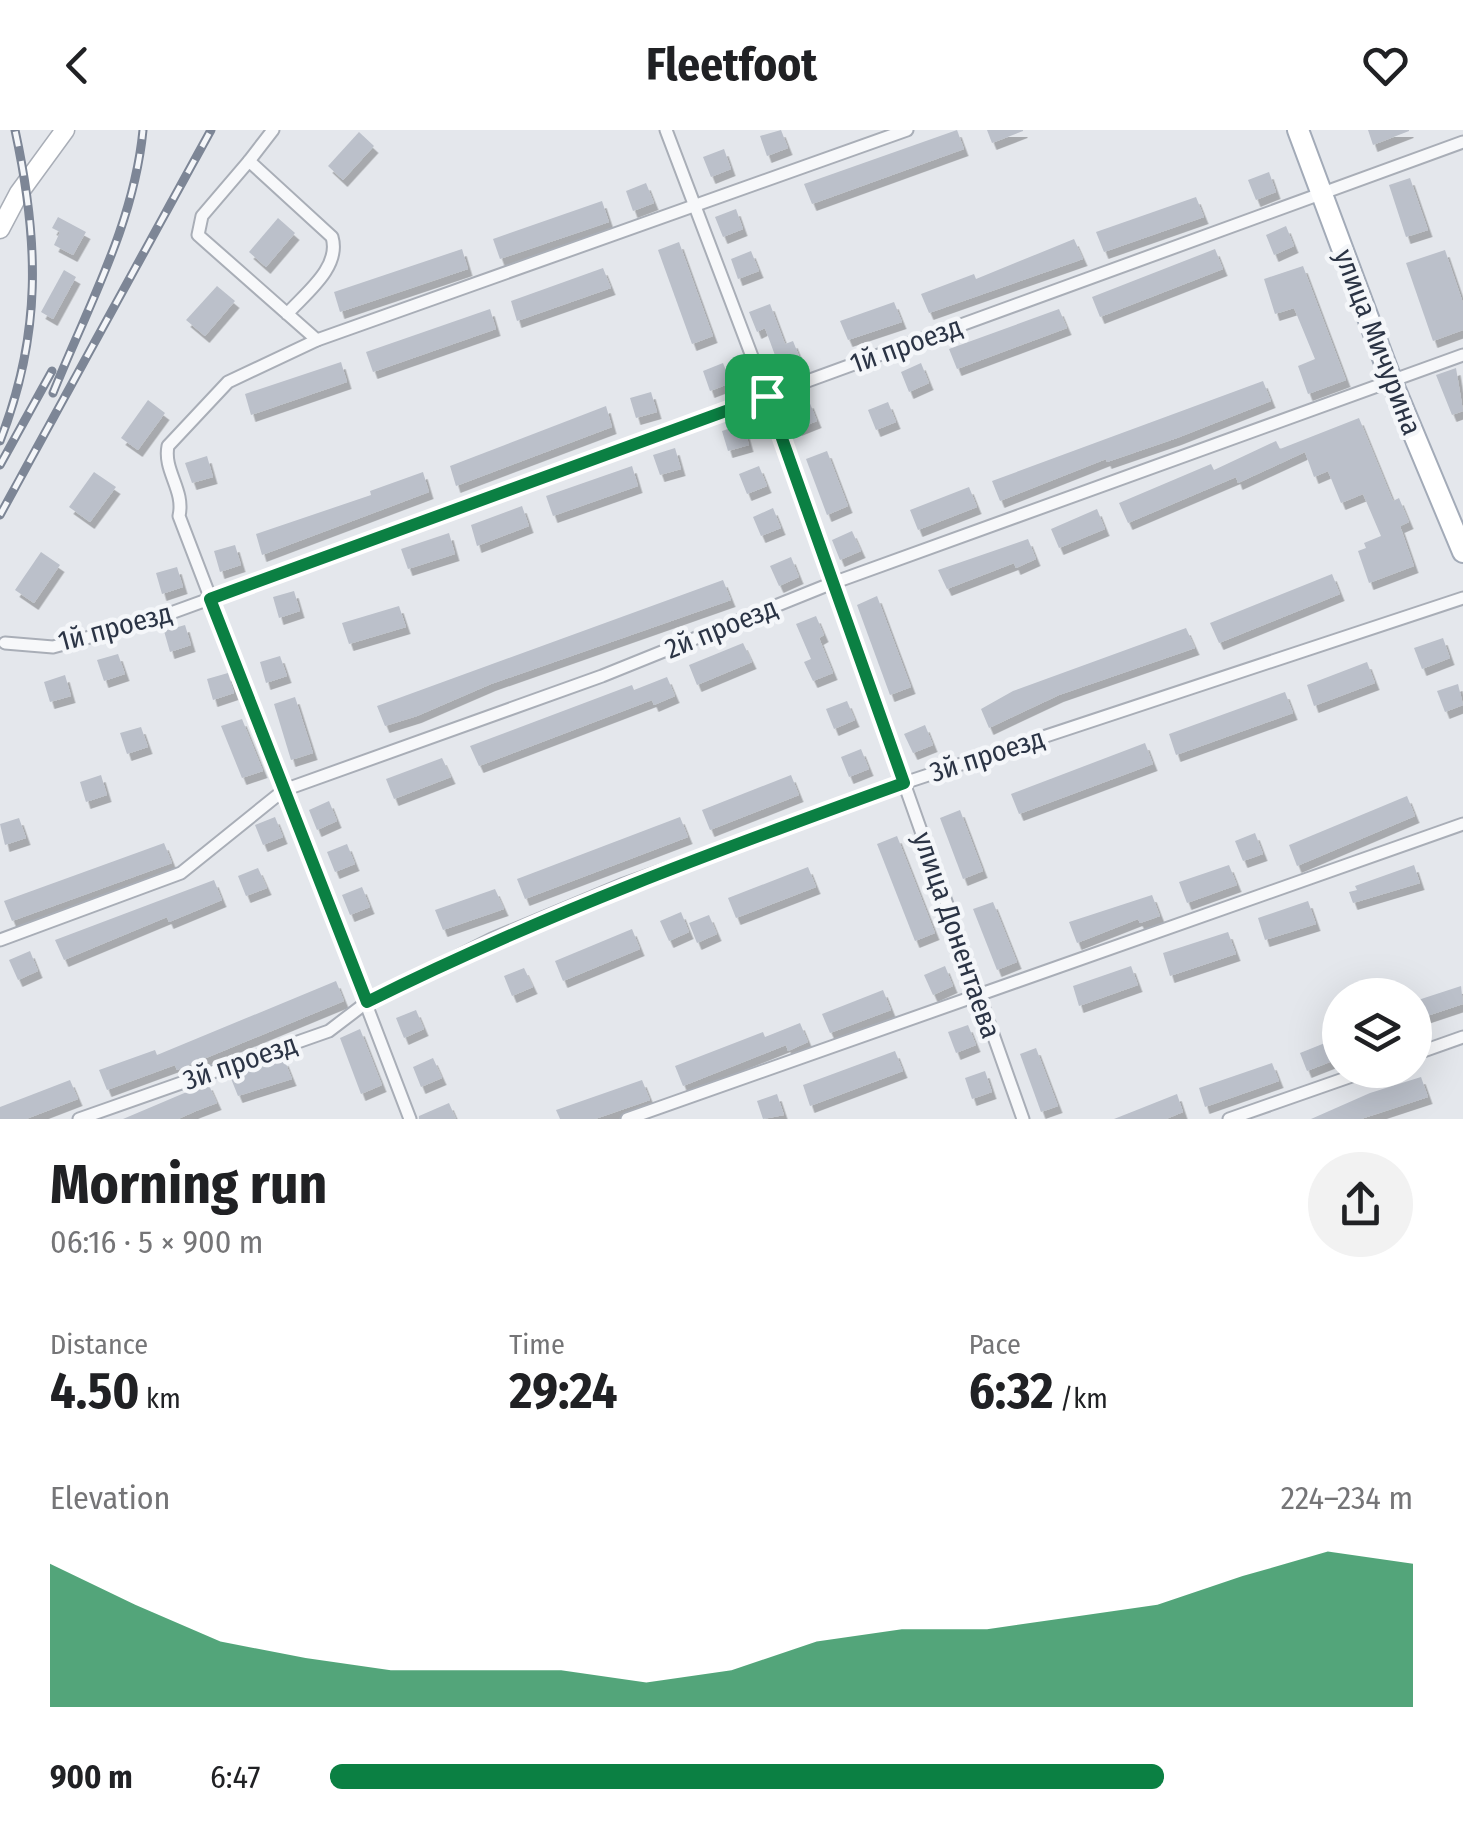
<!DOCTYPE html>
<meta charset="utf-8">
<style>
:root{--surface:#fff;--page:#f2f2f2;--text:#202124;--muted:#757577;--accent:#0b8043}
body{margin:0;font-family:"Fira Sans Condensed",sans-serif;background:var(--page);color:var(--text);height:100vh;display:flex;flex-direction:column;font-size:38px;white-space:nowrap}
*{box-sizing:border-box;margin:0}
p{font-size:32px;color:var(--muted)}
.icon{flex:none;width:55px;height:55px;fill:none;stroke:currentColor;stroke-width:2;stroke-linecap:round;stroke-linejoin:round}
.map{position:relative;height:989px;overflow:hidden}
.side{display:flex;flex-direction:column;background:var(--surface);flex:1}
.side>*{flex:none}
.controls{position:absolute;left:1322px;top:848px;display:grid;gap:20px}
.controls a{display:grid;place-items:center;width:110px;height:110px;border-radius:50%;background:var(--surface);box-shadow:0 10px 40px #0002;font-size:50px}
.pin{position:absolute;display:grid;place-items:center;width:85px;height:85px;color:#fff;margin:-42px;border-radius:20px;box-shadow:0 5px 15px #0006}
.round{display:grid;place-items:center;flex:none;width:105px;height:105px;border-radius:52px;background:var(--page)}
.headline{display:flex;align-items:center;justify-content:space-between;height:170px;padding:0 50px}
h1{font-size:55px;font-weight:700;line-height:75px}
.metrics{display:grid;grid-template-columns:repeat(3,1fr);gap:15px;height:170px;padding:10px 50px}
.metrics div{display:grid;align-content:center}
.metrics b{font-size:50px;font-weight:700}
.metrics small{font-size:28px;font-weight:400}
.metrics p{font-size:28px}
.chart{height:280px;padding:20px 50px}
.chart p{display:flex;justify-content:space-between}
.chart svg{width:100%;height:180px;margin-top:10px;fill:var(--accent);opacity:.7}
ul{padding:0 50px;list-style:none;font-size:32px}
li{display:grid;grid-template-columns:160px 120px 1fr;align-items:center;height:75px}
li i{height:25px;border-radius:12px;background:var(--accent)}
header{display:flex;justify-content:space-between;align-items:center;height:130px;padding:0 50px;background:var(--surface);font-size:45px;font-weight:700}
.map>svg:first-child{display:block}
</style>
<header><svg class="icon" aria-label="back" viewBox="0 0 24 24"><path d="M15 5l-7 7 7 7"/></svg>Fleetfoot<svg class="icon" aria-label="heart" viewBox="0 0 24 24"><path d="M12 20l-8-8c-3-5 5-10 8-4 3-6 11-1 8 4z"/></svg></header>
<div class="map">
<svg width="1463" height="989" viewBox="0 0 1463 989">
<defs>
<filter id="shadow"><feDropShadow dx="4.5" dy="7" stdDeviation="0" flood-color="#0004"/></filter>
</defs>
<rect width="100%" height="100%" fill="#e4e7ec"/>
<g fill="#bbc0ca" filter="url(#shadow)">
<path d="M781 0 788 18 767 26 760 6Z"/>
<path d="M957 0 964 19 812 74 804 54Z"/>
<path d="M987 0H1023V1L992 13Z"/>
<path d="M1368 0H1409V1L1373 15Z"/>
<path d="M359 2 374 16 343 50 328 36Z"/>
<path d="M724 19 731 39 711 47 703 27Z"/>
<path d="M1269 42 1276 62 1256 70 1248 50Z"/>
<path d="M1410 48 1428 100 1406 107 1389 55Z"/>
<path d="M646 53 654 73 633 81 626 61Z"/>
<path d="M1196 67 1204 87 1104 122 1096 102Z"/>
<path d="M602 71 609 92 500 129 493 109Z"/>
<path d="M736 79 743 99 723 107 715 87Z"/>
<path d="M58 87 86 102 73 125 54 115 60 102 52 98Z"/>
<path d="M278 88 295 103 266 137 249 122Z"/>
<path d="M1286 96 1294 116 1274 125 1266 105Z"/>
<path d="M1074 109 1083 129 929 183 921 164 974 144 976 149Z"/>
<path d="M679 112 713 206 692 214 658 120Z"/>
<path d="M462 119 468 139 340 182 334 162Z"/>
<path d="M1215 119 1223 139 1100 187 1092 167Z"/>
<path d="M1445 120 1463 173V200L1433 211 1406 133Z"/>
<path d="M751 121 759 141 738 149 731 129Z"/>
<path d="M1303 136 1346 250 1308 264 1298 236 1315 229 1294 178 1275 184 1264 149Z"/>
<path d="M603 138 611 158 517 191 511 171Z"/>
<path d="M64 140 76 147 53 189 41 182Z"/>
<path d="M217 156 235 171 205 206 186 190Z"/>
<path d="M894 172 902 192 848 210 840 191Z"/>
<path d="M770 174 785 214 793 211 801 231 780 239 765 198 757 202 749 182Z"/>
<path d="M490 179 496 199 373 242 366 222Z"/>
<path d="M1059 179 1067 198 957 239 949 219Z"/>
<path d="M341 232 347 252 251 285 245 264Z"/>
<path d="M723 233 731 253 710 261 703 241Z"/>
<path d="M921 233 929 253 909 262 901 242Z"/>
<path d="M1456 238 1463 281 1452 285 1436 245Z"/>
<path d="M1263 251 1271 271 1177 308 1107 332 1106 329 1000 371 992 351Z"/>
<path d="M651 262 657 282 636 288 630 268Z"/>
<path d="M148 270 165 283 138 320 121 308Z"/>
<path d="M809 271 817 291 797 299 788 279Z"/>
<path d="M888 272 896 292 876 300 868 280Z"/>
<path d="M606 276 612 297 456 356 450 336Z"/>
<path d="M1359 288 1393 371 1399 368 1409 392 1400 396 1414 436 1369 453 1358 421 1366 418 1364 413 1381 406 1363 364 1341 373 1328 341 1314 347 1305 322 1238 353 1236 347 1128 393 1119 373 1211 334 1214 340 1276 311 1280 319Z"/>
<path d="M743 294 749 315 728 321 722 301Z"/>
<path d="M675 318 681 339 660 345 653 325Z"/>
<path d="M827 321 848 376 827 385 806 329Z"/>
<path d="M207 326 213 347 192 353 185 333Z"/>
<path d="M632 336 638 356 553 386 546 366Z"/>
<path d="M759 336 767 356 747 364 739 344Z"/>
<path d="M94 342 116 357 90 392 69 377Z"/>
<path d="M423 342 429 362 262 425 256 404 371 365 370 361Z"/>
<path d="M969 357 977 377 918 400 910 380Z"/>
<path d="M522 376 529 396 477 416 471 395Z"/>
<path d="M773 378 781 398 761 406 753 387Z"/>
<path d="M1097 379 1105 399 1059 418 1051 399Z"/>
<path d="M852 401 861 421 840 430 832 410Z"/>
<path d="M449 403 455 424 408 439 401 419Z"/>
<path d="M1028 409 1036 429 1016 438 1014 433 947 459 938 440Z"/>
<path d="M235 415 241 435 220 442 214 421Z"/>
<path d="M41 422 60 435 34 473 15 460Z"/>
<path d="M791 427 799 447 779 456 770 436Z"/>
<path d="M177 437 183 457 162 464 156 443Z"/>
<path d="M1332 444 1340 464 1219 513 1210 493Z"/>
<path d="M723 450 731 470 491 554 417 586 385 596 377 576Z"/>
<path d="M294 461 300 481 279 488 273 467Z"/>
<path d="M877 466 911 557 890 565 857 475Z"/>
<path d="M399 476 406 497 349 514 342 493Z"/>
<path d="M816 486 824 505 819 508 833 543 813 551 804 532 811 529 796 494Z"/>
<path d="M185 495 191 515 170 522 164 501Z"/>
<path d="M1186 498 1195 518 1059 565 989 598 981 579 1013 561Z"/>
<path d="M1443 508 1450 528 1422 539 1414 518Z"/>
<path d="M743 513 752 532 697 555 689 535Z"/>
<path d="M118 524 125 544 104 551 97 530Z"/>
<path d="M280 526 287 546 266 553 260 532Z"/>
<path d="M1367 532 1375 553 1314 576 1307 555Z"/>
<path d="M228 543 234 563 213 570 207 549Z"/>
<path d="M65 545 71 566 50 572 44 552Z"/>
<path d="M667 547 675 566 654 575 652 570 479 636 470 616 632 555 634 560Z"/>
<path d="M1458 554 1463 575 1445 582 1437 561Z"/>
<path d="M1285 562 1293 583 1176 625 1169 604Z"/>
<path d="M295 567 313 623 291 630 274 574Z"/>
<path d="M847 571 855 590 834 599 826 579Z"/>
<path d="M242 589 263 641 242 648 221 596Z"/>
<path d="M925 595 933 615 913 623 904 604Z"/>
<path d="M141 597 148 617 127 624 120 603Z"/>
<path d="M1145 613 1153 634 1019 684 1011 664Z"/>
<path d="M861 619 869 639 849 647 841 627Z"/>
<path d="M442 628 451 647 394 669 386 649Z"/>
<path d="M101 645 107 665 86 672 80 652Z"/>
<path d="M791 645 799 665 710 700 702 680Z"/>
<path d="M1407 666 1415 686 1297 736 1289 715Z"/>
<path d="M329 671 337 691 317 700 309 680Z"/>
<path d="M960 680 983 741 963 749 940 688Z"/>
<path d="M275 687 283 707 263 715 255 695Z"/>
<path d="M680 687 688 707 525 769 517 749Z"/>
<path d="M19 688 26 708 5 715 0 694Z"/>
<path d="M1255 703 1263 724 1243 731 1235 711Z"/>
<path d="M897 706 935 803 915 811 877 714Z"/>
<path d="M164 713 172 733 12 791 4 771Z"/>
<path d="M347 714 355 734 335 742 327 722Z"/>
<path d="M1229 735 1237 755 1187 773 1179 752Z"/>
<path d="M1414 735 1420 753 1353 773 1349 762 1357 760 1355 756Z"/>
<path d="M808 737 816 757 736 788 728 768Z"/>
<path d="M258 738 267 758 246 766 238 746Z"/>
<path d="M214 750 222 770 169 792 167 787 64 830 55 810Z"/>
<path d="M362 757 370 777 350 785 342 765Z"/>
<path d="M495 759 504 779 443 800 435 780Z"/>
<path d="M1152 765 1160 786 1140 793 1138 789 1077 813 1069 792Z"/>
<path d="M1308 771 1316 794 1265 810 1258 788Z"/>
<path d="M993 772 1017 832 997 840 973 779Z"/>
<path d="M681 782 689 802 669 811 660 791Z"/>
<path d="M709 785 717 804 697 813 689 793Z"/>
<path d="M632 799 640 819 563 851 555 831Z"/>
<path d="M1228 802 1236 824 1170 846 1163 823Z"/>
<path d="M30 821 38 841 18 850 9 830Z"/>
<path d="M945 836 953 856 933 865 924 845Z"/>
<path d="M1131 836 1138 855 1079 876 1073 856Z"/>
<path d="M524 838 533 857 512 866 504 846Z"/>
<path d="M336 851 344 871 177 940 175 935 107 960 99 940 155 920 157 925Z"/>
<path d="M1461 856 1463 874 1415 890V871Z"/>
<path d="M883 860 891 880 830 903 822 884Z"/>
<path d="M416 880 424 899 404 908 396 888Z"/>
<path d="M800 893 808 912 788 921 786 915 683 956 675 936 763 902 765 907Z"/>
<path d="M968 895 976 915 956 923 948 902Z"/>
<path d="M360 899 382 955 361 964 340 908Z"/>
<path d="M1340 907V928L1307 941 1300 923Z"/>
<path d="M1036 918 1058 976 1041 982 1020 924Z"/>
<path d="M895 921 903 941 810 976 803 955Z"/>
<path d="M433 928 442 948 421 957 413 937Z"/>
<path d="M284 929 292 949 238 966 230 946Z"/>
<path d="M1272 933 1279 951 1205 977 1199 958Z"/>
<path d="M985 941 992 962 972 969 965 948Z"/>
<path d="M1421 947 1428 967 1361 989H1311L1370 963Z"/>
<path d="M70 950 78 969 26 989H0V977Z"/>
<path d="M642 950 650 970 595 989H560L556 980Z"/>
<path d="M208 953 217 973 196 981 178 989H123Z"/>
<path d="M777 964 784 985 763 989 757 971Z"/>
<path d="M1177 964 1183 982 1166 989H1114Z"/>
<path d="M449 973 456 989H419V986Z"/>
</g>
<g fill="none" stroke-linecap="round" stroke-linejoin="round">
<defs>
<g id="street">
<path d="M666 0 767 266 1023 989"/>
<path d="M249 31 273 0"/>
<path d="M287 184C306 163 341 137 332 107L249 31 202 86 198 105 317 210"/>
<path d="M5 513 53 517 149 491 1463 12"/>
<path d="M0 810 181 743 284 660 602 546 830 454 1463 225"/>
<path d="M1415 924 1463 907"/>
<path d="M79 989 329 901 367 872 492 809 624 754 904 653 1463 468"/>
<path d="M410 989 179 386C185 360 163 341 168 316L228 252 317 210 907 0"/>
<path d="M627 989 1463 694"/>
<path d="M1229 989 1369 940"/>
</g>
<path id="secondary" d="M0 99 19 63 65 0"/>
<path id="primary" d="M1298 0 1392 252 1463 422"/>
</defs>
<use href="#street" stroke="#a9aeb7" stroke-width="15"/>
<use href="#secondary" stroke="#a9aeb7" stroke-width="21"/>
<use href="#primary" stroke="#a3abb8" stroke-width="24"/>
<use href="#street" stroke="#f7f8fa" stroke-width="11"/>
<use href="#secondary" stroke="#fff" stroke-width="18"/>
<use href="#primary" stroke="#fff" stroke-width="20"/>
<defs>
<g id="rail">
<path d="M53 263C88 176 134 94 143 0"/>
<path d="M0 311C42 204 39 111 15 0"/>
<path d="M0 335 52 241"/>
<path d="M0 385 211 0"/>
</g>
</defs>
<use href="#rail" stroke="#7d8696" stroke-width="9"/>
<use href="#rail" stroke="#f4f6f9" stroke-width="5" stroke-dasharray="15" stroke-linecap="butt"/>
</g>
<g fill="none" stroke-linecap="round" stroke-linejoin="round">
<defs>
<path id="route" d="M767 266 904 653C721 719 541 785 367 872L210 469Z"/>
</defs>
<use href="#route" stroke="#fff" stroke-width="20"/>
<use href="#route" stroke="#0b8043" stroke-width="12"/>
</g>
<g text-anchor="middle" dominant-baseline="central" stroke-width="9" stroke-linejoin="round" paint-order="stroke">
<g font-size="28" fill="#2b3445" stroke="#f4f6f9">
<text transform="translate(1378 212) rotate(69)">улица Мичурина</text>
<text transform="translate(906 215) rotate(-20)">1й проезд</text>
<text transform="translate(115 497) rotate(-15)">1й проезд</text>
<text transform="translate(721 498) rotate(-22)">2й проезд</text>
<text transform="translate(987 625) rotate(-18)">3й проезд</text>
<text transform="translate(957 805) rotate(71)">улица Донентаева</text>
<text transform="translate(240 932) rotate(-19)">3й проезд</text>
</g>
</g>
</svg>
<div class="controls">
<a><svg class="icon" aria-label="layers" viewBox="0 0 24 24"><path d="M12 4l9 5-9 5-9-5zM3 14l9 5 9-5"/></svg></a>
</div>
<div class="pin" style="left:767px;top:266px;background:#1e9e55"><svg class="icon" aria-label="arrive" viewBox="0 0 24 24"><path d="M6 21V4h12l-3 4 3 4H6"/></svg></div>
</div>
<section class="side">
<div class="headline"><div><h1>Morning run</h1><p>06:16 · 5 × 900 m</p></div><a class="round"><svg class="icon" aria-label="share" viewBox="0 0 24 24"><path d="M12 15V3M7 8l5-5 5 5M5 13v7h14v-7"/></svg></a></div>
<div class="metrics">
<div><p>Distance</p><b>4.50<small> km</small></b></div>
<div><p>Time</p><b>29:24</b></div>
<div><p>Pace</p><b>6:32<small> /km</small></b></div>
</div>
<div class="chart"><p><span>Elevation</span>224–234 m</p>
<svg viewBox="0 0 160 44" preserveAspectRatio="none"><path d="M0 44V9L10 19L20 28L30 32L40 35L50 35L60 35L70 38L80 35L90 28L100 25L110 25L120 22L130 19L140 12L150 6L160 9V44z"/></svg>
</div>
<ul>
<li><b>900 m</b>6:47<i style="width:77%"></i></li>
</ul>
</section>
